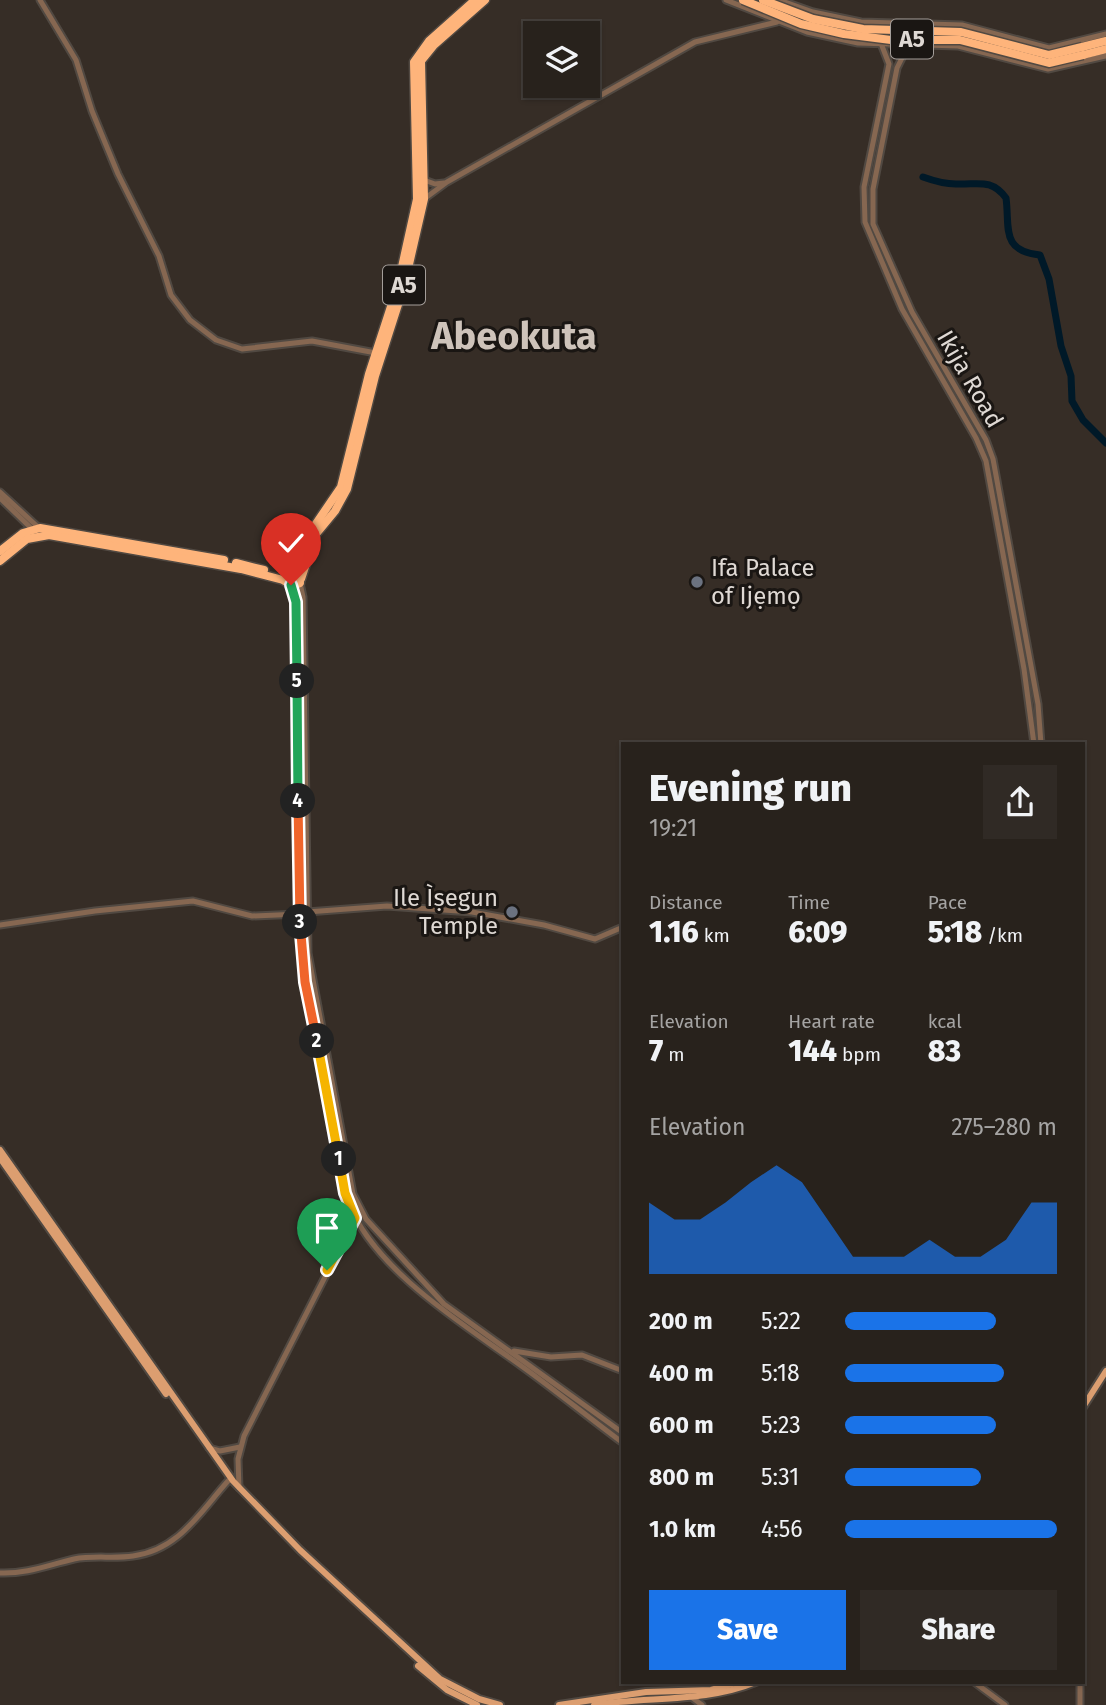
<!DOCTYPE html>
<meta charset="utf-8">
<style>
:root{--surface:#28221c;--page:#302a25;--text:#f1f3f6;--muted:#a5a4a3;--line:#443f3b;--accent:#1a73e8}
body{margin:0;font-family:"Fira Sans",sans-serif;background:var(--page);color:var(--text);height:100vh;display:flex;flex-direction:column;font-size:26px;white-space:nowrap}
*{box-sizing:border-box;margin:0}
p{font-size:23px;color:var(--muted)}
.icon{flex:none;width:38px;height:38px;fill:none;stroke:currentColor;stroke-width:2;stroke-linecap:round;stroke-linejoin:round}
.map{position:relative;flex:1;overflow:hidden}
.details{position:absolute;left:621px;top:742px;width:464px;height:942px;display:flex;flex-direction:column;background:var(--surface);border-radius:0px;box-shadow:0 2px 5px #0004,0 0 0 2px var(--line)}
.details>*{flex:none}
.fabs{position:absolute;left:523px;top:21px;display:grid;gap:14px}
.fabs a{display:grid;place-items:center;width:77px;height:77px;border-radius:0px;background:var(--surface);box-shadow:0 2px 5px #0004,0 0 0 2px var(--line);font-size:35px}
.pin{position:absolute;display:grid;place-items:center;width:60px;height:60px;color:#fff;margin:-72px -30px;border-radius:50% 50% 50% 0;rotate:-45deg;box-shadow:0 0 7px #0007}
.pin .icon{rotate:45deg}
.km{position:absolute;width:35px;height:35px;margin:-18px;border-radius:50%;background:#222;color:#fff;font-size:19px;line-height:35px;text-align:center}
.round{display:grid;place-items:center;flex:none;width:74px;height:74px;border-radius:0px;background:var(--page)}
.head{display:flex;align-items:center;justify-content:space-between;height:119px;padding:0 28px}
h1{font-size:38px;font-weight:800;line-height:52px}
.figures{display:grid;grid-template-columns:repeat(3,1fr);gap:10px;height:119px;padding:7px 28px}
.figures div{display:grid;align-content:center}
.figures b{font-size:30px;font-weight:800}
.figures small{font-size:19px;font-weight:400}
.figures p{font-size:19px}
.chart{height:196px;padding:14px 28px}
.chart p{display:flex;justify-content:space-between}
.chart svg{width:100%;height:126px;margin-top:7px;fill:var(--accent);opacity:.7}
.button{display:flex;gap:14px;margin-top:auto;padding:14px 28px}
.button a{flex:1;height:80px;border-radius:0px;background:var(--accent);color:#fff;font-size:28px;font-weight:800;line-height:80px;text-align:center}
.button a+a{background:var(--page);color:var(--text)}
ul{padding:0 28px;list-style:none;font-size:23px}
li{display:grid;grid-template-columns:112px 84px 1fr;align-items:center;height:52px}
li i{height:18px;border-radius:9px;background:var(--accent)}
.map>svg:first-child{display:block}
</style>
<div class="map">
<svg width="1106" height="1705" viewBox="0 0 1106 1705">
<rect width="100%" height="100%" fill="#362d26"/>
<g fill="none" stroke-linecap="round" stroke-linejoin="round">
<path stroke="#001928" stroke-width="7" d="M923 177C934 181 944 184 956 184 978 185 991 178 1006 198 1010 227 1000 251 1040 255L1049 279 1061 346 1071 376 1072 401 1083 420 1106 443"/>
<defs>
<g id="minor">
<path d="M40 0 76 60 92 111 118 174 159 256 171 295 190 320 216 340 242 349 312 341 376 353"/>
<path d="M726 0 807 32 858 43 958 46 1048 69 1106 56"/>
<path d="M779 0 813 12 861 22 962 25 1049 48 1106 34"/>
<path d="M913 45 904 54 897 68 873 189V224L912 312 986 440 993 459 1038 704 1041 744"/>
<path d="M882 46 889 64 864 187 865 222 902 309 976 438 986 461 1024 669 1034 744"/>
<path d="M424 180 435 184 444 183"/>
<path d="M424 199 447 182 695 42 777 22"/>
<path d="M0 492 39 528"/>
<path d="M0 498 32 529"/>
<path d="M300 583 303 597 308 953 353 1194 366 1219 444 1304 623 1433"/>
<path d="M291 585 297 618 302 957 349 1204C376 1271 463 1324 520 1365 555 1390 588 1417 623 1443"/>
<path d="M307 912 387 906 472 912 544 925 595 939 623 927"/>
<path d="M0 925 95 911 193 901 252 916 300 914"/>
<path d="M514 1351 551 1357 582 1355 623 1371"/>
<path d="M209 1448 220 1451 240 1447"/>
<path d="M239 1488 238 1459 244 1436 355 1218"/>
<path d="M0 1573C27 1574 48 1565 74 1559 94 1555 114 1559 133 1556 179 1550 200 1512 228 1481"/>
<path d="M974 1682 1005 1705"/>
<path d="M690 1696 702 1705"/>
<path d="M1080 1705V1682"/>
</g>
<g id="major">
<path d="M0 1150 233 1481 300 1550 440 1679 479 1699 500 1705"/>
<path d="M0 1158 166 1394"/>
<path d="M1083 1407 1106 1371"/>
<path d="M418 1666 447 1690 477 1705"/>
<path d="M559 1705 646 1692 711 1690 739 1682"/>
<path d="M594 1705C647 1696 705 1703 756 1682"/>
</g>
<g id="highway">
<path d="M1082 47 1106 41"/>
<path d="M1083 55 1106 49"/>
<path d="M0 551 23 533 40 528 224 560"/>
<path d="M0 561 27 539 49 535 241 569 283 580 293 586 300 583 299 575H291L290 584"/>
<path d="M236 563 264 570"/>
<path d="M293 574 311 531 341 487 369 374 398 285 417 199 414 62 429 41 475 0"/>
<path d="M301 579 316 534 335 511 347 489 375 376 404 286 424 199 421 61 434 45 485 0"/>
</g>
</defs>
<use href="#minor" stroke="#514942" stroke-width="9"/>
<use href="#major" stroke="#514942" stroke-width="10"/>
<use href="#highway" stroke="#514942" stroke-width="11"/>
<use href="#minor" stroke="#866751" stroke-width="5"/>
<use href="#major" stroke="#dc9e70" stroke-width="6"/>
<use href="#highway" stroke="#feb47b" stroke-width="8"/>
<defs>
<g id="highway-bridge">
<path d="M743 0 801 24 844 34 891 40H960L1049 63 1083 55"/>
<path d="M763 0 813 19 863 29 961 32 1049 55 1082 47"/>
</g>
</defs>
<use href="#highway-bridge" stroke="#514942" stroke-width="11" stroke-linecap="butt"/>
<use href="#highway-bridge" stroke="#feb47b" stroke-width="8"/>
</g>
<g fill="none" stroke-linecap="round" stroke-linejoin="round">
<defs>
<path id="split-1" d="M327 1270 355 1218 345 1193 339 1159"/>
<path id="split-2" d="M317 1041 339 1159"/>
<path id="split-3" d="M300 922 305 982 317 1041"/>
<path id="split-4" d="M298 801 300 922"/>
<path id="split-5" d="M297 681 298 801"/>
<path id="split-6" d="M291 585 296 602 297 681"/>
</defs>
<use href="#split-1" stroke="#fff" stroke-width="14"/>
<use href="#split-2" stroke="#fff" stroke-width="14"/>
<use href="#split-3" stroke="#fff" stroke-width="14"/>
<use href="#split-4" stroke="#fff" stroke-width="14"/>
<use href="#split-5" stroke="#fff" stroke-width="14"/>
<use href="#split-6" stroke="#fff" stroke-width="14"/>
<use href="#split-1" stroke="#f5b400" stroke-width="9"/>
<use href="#split-2" stroke="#f5b400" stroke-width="9"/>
<use href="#split-3" stroke="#f0652b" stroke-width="9"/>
<use href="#split-4" stroke="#f0652b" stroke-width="9"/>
<use href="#split-5" stroke="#22a559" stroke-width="9"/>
<use href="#split-6" stroke="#22a559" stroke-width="9"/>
</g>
<g fill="#6b7280" stroke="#1a1613" stroke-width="2.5">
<circle cx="697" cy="582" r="7"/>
<circle cx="512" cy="912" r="7"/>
</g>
<g text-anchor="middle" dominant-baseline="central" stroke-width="6" stroke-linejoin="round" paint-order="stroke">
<g fill="#1a1613" stroke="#a49e9a" stroke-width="2">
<rect x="891" y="19.5" width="42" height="39" rx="5"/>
<rect x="383" y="265.5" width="42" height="39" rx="5"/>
</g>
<g font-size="23" font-weight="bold" fill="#dfd9d4">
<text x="912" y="39">A5</text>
<text x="404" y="285">A5</text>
</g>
<g font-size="24" fill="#dfd9d4" stroke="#1a1613">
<text transform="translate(970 379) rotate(60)">Ikija Road</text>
</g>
<g font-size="24" fill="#dfd9d4" stroke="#1a1613" text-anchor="start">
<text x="711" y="568">Ifa Palace<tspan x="711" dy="28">of Ijẹmọ</tspan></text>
<text x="498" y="898" text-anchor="end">Ile Ìṣegun<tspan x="498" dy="28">Temple</tspan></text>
</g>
<g font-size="38" font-weight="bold" fill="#cec3ba" stroke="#1a1613">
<text x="514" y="336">Abeokuta</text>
</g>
</g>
</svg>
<div class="fabs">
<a><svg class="icon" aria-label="layers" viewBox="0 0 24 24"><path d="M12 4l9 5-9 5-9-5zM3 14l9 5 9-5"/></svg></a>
</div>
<div class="pin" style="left:327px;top:1270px;background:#1e9e55"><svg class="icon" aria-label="arrive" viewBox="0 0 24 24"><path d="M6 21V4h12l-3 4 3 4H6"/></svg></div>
<div class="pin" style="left:291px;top:585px;background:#d93025"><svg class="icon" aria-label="check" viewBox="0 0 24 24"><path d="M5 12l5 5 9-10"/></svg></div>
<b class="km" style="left:339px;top:1159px">1</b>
<b class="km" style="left:317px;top:1041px">2</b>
<b class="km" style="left:300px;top:922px">3</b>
<b class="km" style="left:298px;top:801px">4</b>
<b class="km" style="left:297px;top:681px">5</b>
<section class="details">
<div class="head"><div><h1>Evening run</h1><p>19:21</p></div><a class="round"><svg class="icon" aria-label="share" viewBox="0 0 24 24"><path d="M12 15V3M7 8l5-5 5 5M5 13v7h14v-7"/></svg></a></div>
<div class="figures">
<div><p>Distance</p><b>1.16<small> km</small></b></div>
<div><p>Time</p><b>6:09</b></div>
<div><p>Pace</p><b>5:18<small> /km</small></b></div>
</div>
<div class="figures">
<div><p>Elevation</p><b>7<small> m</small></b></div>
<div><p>Heart rate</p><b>144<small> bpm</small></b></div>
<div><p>kcal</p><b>83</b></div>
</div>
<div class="chart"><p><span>Elevation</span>275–280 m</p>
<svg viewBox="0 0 160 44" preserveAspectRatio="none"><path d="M0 44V19L10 25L20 25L30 19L40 12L50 6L60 12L70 25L80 38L90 38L100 38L110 32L120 38L130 38L140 32L150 19L160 19V44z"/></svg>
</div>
<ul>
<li><b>200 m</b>5:22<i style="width:71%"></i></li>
<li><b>400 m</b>5:18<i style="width:75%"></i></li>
<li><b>600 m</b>5:23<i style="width:71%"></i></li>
<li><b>800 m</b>5:31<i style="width:64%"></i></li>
<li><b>1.0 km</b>4:56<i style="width:100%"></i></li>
</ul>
<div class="button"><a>Save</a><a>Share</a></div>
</section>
</div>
